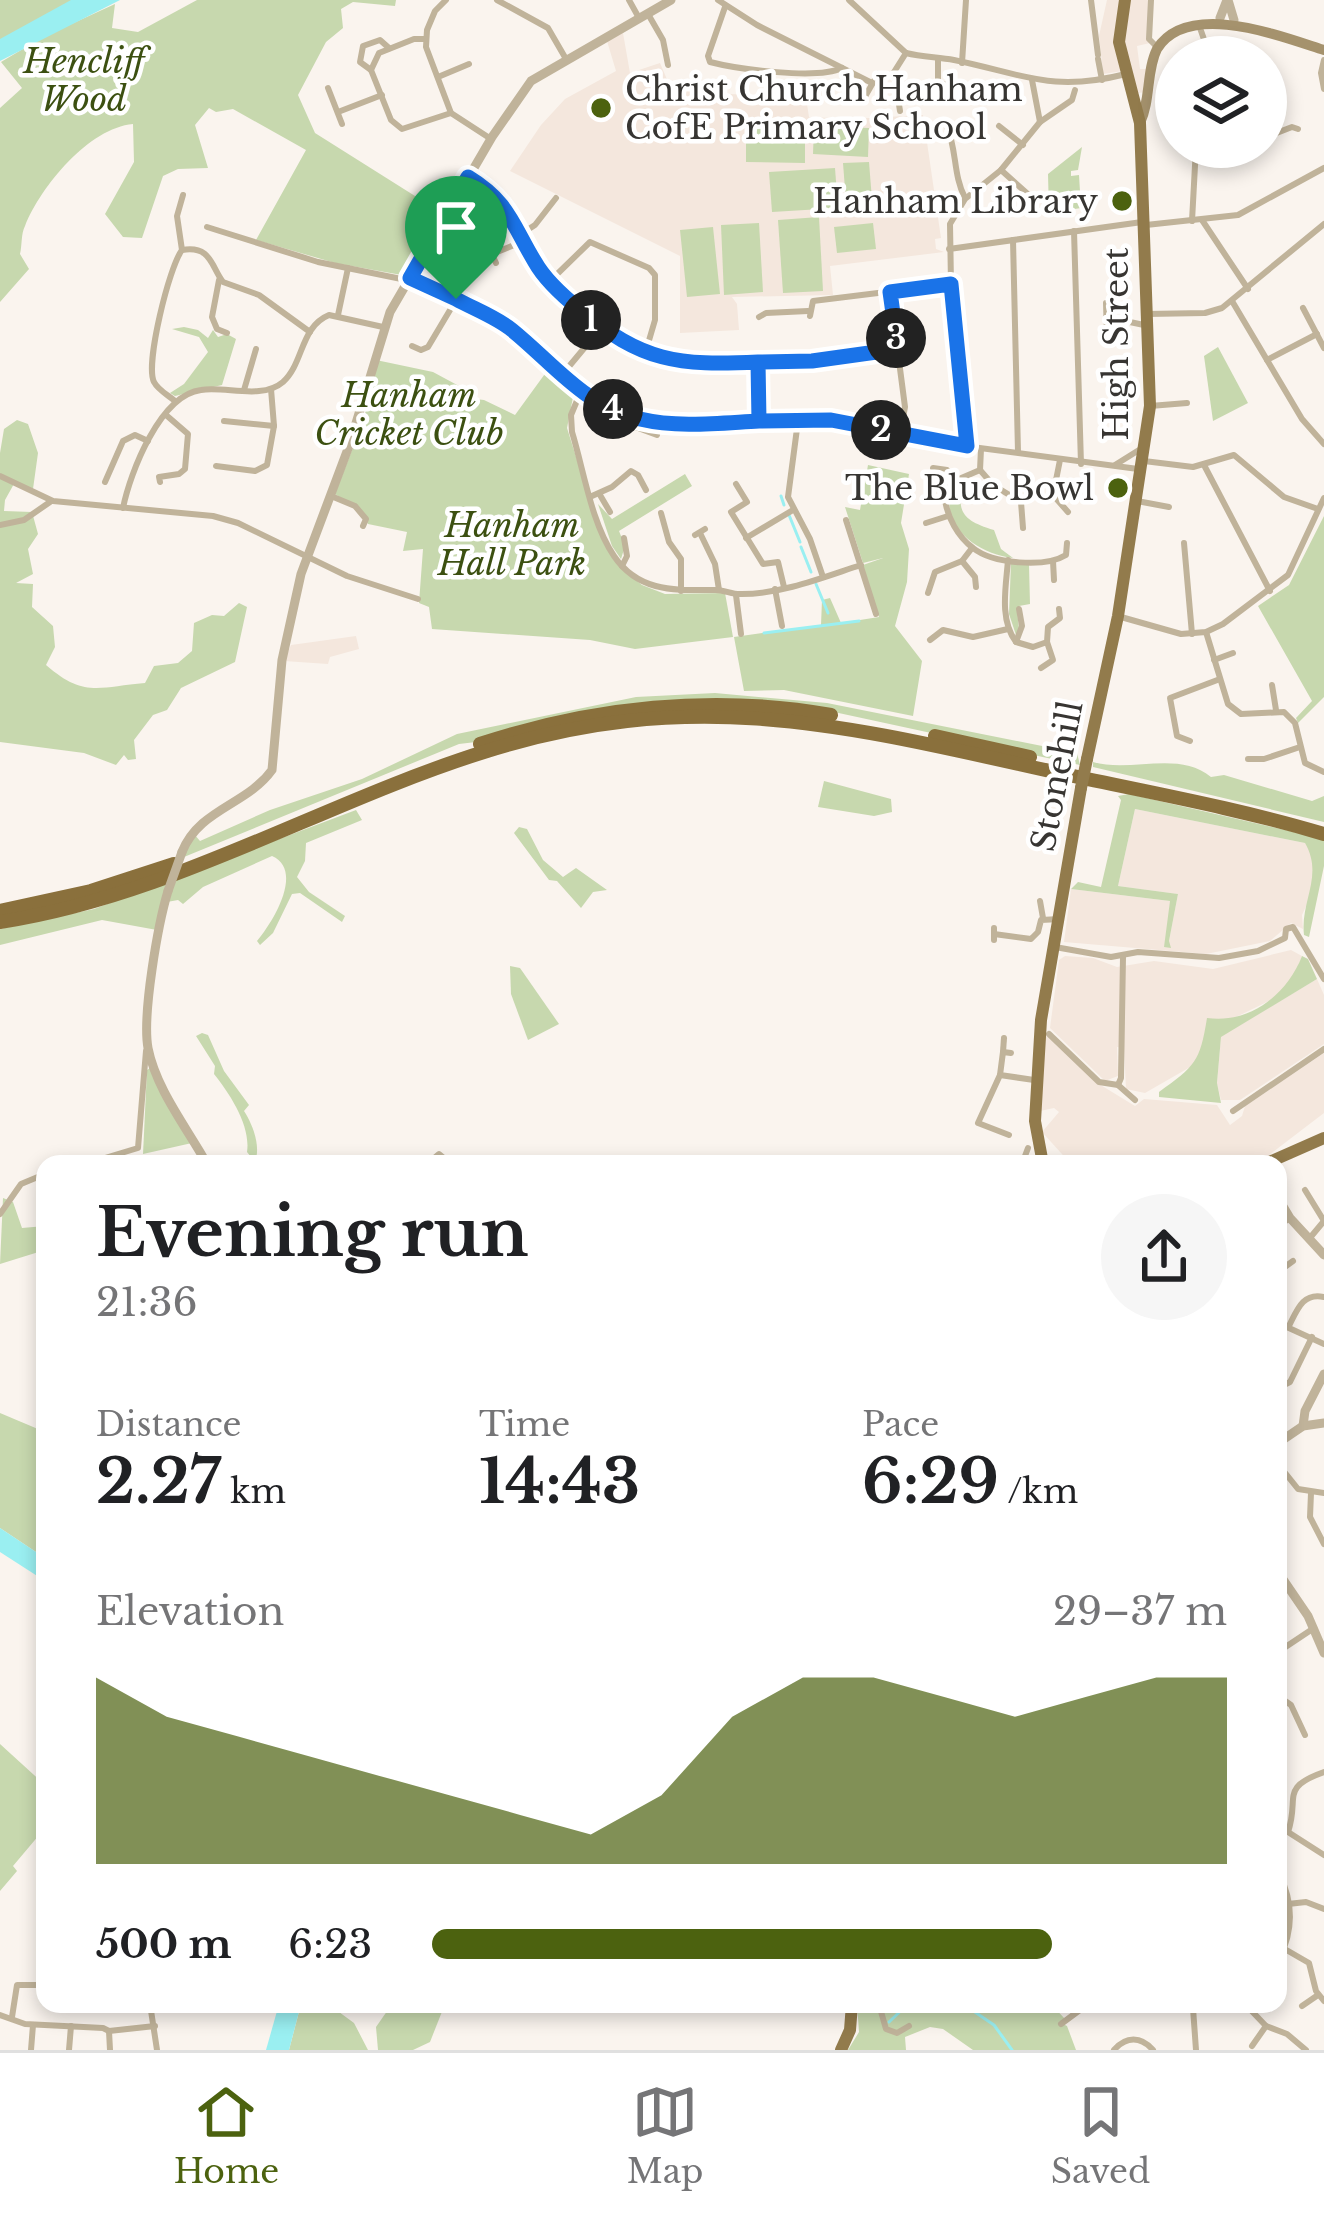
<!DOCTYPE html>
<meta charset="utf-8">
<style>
:root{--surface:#fff;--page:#f6f6f6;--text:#202124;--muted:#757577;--line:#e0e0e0;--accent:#4c620f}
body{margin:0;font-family:"Libre Baskerville",serif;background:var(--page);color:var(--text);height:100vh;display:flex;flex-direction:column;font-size:45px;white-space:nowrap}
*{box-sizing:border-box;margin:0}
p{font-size:39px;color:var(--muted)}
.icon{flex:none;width:66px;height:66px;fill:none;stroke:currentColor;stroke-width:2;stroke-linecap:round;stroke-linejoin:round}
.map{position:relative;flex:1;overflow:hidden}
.panel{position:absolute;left:36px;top:1155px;width:1251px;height:858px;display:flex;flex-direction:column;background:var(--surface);border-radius:24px;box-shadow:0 6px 18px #0003}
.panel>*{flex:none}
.buttons{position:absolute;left:1155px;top:36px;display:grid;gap:24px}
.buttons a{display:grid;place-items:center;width:132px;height:132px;border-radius:50%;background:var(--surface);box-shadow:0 6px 18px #0003;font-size:60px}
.pin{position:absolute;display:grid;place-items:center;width:102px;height:102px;color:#fff;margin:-123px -51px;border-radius:50% 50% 50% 0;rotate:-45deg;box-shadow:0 0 12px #0007}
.pin .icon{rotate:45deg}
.km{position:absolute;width:60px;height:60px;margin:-30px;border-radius:50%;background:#222;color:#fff;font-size:33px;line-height:60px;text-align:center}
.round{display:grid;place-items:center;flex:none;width:126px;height:126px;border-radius:63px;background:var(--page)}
.overview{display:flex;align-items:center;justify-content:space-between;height:204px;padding:0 60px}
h1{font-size:66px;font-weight:700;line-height:90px}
.metrics{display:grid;grid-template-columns:repeat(3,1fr);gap:18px;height:204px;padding:12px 60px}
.metrics div{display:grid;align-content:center}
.metrics b{font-size:60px;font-weight:700}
.metrics small{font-size:33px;font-weight:400}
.metrics p{font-size:33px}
.chart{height:336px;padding:24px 60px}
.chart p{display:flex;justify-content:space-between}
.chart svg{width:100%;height:216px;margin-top:12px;fill:var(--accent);opacity:.7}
ul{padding:0 60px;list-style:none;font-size:39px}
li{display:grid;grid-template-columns:192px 144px 1fr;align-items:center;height:90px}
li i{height:30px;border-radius:15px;background:var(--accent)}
.tabs{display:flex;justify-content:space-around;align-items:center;height:168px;border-top:3px solid var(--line);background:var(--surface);font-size:33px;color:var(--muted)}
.tabs a{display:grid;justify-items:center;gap:6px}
.tabs .selected{color:var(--accent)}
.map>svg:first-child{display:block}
</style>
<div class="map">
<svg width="1324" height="2050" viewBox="0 0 1324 2050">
<rect width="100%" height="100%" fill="#faf4ee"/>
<g fill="#f4e7dd">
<path d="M1107 0H1150V43L1137 46 1140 69H1146L1148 92 1137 93 1129 70 1103 74 1099 36Z"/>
<path d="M623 33 630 73 660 63 672 91 806 98 809 117 851 119 923 115 941 238 935 239 936 249 944 252 830 266 833 295 732 297 737 304 739 330 680 333V256L510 171 541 125 565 99 616 71 607 41Z"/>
<path d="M356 636 359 649 330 657 328 664 284 661 291 645Z"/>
<path d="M1135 809 1305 843 1314 856 1316 871 1315 887 1302 915 1303 929 1291 923 1270 941 1206 954 1064 942 1071 889 1170 901 1169 941 1178 894 1118 886Z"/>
<path d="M1291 950 1302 956 1295 974 1277 997 1228 1021 1192 1066 1145 1093 1126 1089 1124 1048 1117 1047 1118 1076 1105 1081 1050 1028 1059 960 1065 956 1093 958 1117 967 1154 961 1213 969Z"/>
<path d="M1317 979 1324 995V1044L1240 1100H1221L1217 1084 1221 1036Z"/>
<path d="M1048 1036 1099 1084 1135 1106 1144 1099 1217 1105 1230 1125 1242 1116 1245 1106 1324 1053V1113L1265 1158 1250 1164H1071L1042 1132 1059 1112 1054 1108 1040 1111 1044 1037Z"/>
</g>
<g fill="#c7d8ae">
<path d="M0 0H75L0 41Z"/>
<path d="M197 0H396L395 6 353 2 341 9 343 28 326 42 298 95 315 133 442 213 407 276 335 263 256 240 306 150 233 109 216 112 209 108 195 125 208 168 178 169 163 176 142 238 123 237 105 214 134 162 133 124C89 128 41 186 25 226 21 233 22 246 20 254L29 269 0 302V108L22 88 1 62 43 37 115 4 112 28 138 32Z"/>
<path d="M746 119H805V163L746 162Z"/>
<path d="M814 126 869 128 868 157 813 154Z"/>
<path d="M1082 147 1078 170 1071 171V176L1079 175 1081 208 1049 213 1048 174Z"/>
<path d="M869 162 872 200 846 202 843 163Z"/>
<path d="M835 168 838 208 772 212 769 172Z"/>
<path d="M819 217 823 291 783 293 778 220Z"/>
<path d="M759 223 763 292 724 295 721 225Z"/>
<path d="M873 223 876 249 837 253 834 227Z"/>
<path d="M713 227 720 294 687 297 680 230Z"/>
<path d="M184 327 198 330 208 338 213 330 218 337 227 334 236 339 222 385 175 396 170 393 184 384 208 352 199 337 172 329Z"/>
<path d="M1218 347 1248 403 1213 421 1204 356Z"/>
<path d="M376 360 433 372 459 386 458 397 484 400 515 415 547 371 574 392 567 428 600 533 619 566 642 585 665 594 725 593 733 637 635 649 590 640 432 629 429 607 419 603 423 549 403 551 407 532 368 524 363 513 335 494 364 419Z"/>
<path d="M17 420 28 424 38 453 33 489 15 482 5 500 4 511 32 512 38 534 28 549 33 574 16 583 33 584 32 607 53 626 55 647 46 665C84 698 98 687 145 683L154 666 178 663 192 651 194 623 212 615 224 616 239 603 247 607 235 662 181 688 167 710 153 715 134 740 136 759 128 760 124 755 116 765 84 753 0 742V453L4 429Z"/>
<path d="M868 465 909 474 901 523 909 549 907 582 895 626 922 661 913 716 784 690 744 691 734 637 821 625 822 600 830 598 841 623 879 617 863 565 883 558 863 563 845 507 860 510Z"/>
<path d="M685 474 692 486 619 531 625 546 621 559 612 546 598 504 612 519Z"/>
<path d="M964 478C956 510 960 520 994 530L1001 549 1013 558C977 554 938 525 952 486Z"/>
<path d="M1324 516V697L1298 723 1296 718 1312 701 1258 606 1289 585Z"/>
<path d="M1011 563 1029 565 1030 604 1019 606C1015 618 1022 626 1017 638L1009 614Z"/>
<path d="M715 693 827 703 1077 753 1080 765 834 712 784 705 459 744 184 857 194 834 200 841 270 810 362 779 457 734 636 697Z"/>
<path d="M1093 762C1131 773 1179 750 1211 777L1224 775 1312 801 1324 796V822L1093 767Z"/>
<path d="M824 781 891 799 892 812 874 816 818 807Z"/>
<path d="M1129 794 1324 839V866L1309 937 1304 935C1300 901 1324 876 1305 843L1135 809 1118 886 1178 894 1169 941 1171 948 1164 947 1170 901 1071 889 1078 882 1101 887 1121 800 1118 796Z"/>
<path d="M356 810 362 820 306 843 305 861 297 877 309 892 345 916 342 922 300 893 292 894 273 933 260 945 257 941C274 921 304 870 272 856L203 887 183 904 178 900 167 902 157 930 102 920 0 945V929L94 909Z"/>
<path d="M519 827 527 829 543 860 563 877 576 868 607 890 593 892 581 908 557 881 549 880 514 833Z"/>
<path d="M1302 956 1308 959 1317 979 1221 1037 1217 1083 1221 1103 1159 1097V1092C1195 1066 1200 1062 1207 1018 1249 1024 1287 995 1302 956Z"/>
<path d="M510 966 520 968 559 1024 528 1040 511 994Z"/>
<path d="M202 1033 208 1035 224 1071 249 1105 244 1111C253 1125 261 1146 255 1162L247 1152C251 1126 230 1094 214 1074L215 1066 196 1036Z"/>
<path d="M150 1068 192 1143 143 1154 147 1070Z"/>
<path d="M3 1198 13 1202 22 1228 45 1226V1250L0 1264Z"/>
<path d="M0 1413 45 1432V1558L0 1528Z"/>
<path d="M0 1744 45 1785V1828L13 1866 17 1871 0 1891Z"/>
<path d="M301 2004H344L339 2012 354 2023 368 2050H289Z"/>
<path d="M392 2004H445L430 2042 413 2050H378L376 2027Z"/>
<path d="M857 2004H1051L1065 2019 1059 2022 1067 2026 1076 2050H973L943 2029 930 2027 905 2037 906 2050H848L859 2032Z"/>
</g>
<g fill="#9aeff1">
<path d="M71 0H120L0 61V39Z"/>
<path d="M0 1528 45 1558V1581L0 1552Z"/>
<path d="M279 2004H301L289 2050H266Z"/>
</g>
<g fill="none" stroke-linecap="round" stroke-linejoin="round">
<g stroke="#9aeff1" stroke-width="3">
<path d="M781 496 784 505"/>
<path d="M789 515 800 542"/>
<path d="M801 547 811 572"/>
<path d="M816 584 828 613"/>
<path d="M764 633 859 621"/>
<path d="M963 2004 994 2025 1012 2050"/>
<path d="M889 2022 908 2004"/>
</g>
<g stroke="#c0b39a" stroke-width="6">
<path d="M446 0 435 11 427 30 426 47 451 113 491 139"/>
<path d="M497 0 548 28 566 59"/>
<path d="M629 0 639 18"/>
<path d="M718 0 757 25 872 83"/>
<path d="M849 0 906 53"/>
<path d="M1091 0 1098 55"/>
<path d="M1151 0 1149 39 1157 47"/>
<path d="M725 7 708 56 710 62C737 69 817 80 842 68"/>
<path d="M648 14 663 40 668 65"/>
<path d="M1199 25 1207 48 1218 57"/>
<path d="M425 39H414L379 53 371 70 391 120 402 129 451 113"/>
<path d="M906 53C922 57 938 57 954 60 1023 74 1051 93 1126 74"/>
<path d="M938 59V83L956 86"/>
<path d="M1098 59 1102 80"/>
<path d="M1324 60 1321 73 1324 89"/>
<path d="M962 63 966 0"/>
<path d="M371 70 360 62 363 46 380 40 389 48"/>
<path d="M438 77 469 64"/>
<path d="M1032 80 1040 122"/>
<path d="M328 88 342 124"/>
<path d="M863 100 878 74"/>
<path d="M900 111 894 72 906 53"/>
<path d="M338 112 382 95"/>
<path d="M999 126 1023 145"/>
<path d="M947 127C957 150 953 175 965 198"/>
<path d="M1266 137 1292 127 1298 129"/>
<path d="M1239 149 1244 147"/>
<path d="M1001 170 1030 196"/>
<path d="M468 177C518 207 509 231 540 270 567 304 607 340 649 355 709 377 833 358 898 349"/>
<path d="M1202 220 1248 289"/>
<path d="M1192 221 1196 147"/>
<path d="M1146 225 1238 215 1324 168"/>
<path d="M207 227 318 262 421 283 508 327 547 366 581 391 639 419 674 425 831 420 957 445 1138 469"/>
<path d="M1074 231 1081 464"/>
<path d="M521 234 535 225 556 198"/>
<path d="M1013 240 1018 452"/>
<path d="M488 246 496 263"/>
<path d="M949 249 1142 222"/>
<path d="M182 250 177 216 183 195"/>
<path d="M492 254 524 241"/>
<path d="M219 280 212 317 217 329 227 333"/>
<path d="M550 281 590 242 649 268 655 275V320L645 354"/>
<path d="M890 292 905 407 900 434"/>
<path d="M1232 301 1302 419 1324 444"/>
<path d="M1106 303 1107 336"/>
<path d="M1303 308 1324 348"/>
<path d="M1147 314 1205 313 1222 308 1324 224"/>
<path d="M338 315 348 268"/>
<path d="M810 316 813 301 951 284"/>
<path d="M759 317 766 313 808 311"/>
<path d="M1106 317 1144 325"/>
<path d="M412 346 421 350 428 347 456 300"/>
<path d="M1267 360 1317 334"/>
<path d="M758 362 759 421"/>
<path d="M561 376 601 328"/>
<path d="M244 390 256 349"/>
<path d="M581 391 571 415 572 432C584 471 591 522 614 556 639 593 676 590 715 590 725 590 733 595 742 594 782 594 824 577 861 565"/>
<path d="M175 401C168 395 158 390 154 382 145 365 169 267 182 250 211 245 211 266 223 282L259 295 310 332"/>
<path d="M1150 406 1187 403"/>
<path d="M224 421 274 426"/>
<path d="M798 421 788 497 810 539 823 577"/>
<path d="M609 429 619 421 657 435"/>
<path d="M967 446 951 284 950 224 965 199 1001 170 1040 122 1072 100 1075 90"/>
<path d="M981 449 980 470 952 482 945 499C947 517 958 537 973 548 993 564 1045 568 1066 555L1067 543"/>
<path d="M1060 460 1053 495 1068 512"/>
<path d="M1144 461 1193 467 1234 455 1284 497 1318 509"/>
<path d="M1115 465 1139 450"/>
<path d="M1204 465 1270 591"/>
<path d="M216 466 255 471 267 465 274 426 271 389"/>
<path d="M933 468 947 470 956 479"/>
<path d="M980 470 993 485 1021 502 1023 528"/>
<path d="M0 476 53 501 213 516 238 523 347 576 418 599"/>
<path d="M105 482 123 441 135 435 148 441"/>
<path d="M160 482 159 477 179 474 185 469 188 434 166 415"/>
<path d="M736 484 747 502 731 512 763 564 778 562 784 587"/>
<path d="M600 495 610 512"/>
<path d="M331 496 355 506 366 519 363 526"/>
<path d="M592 496 612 487 631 471 638 475 646 490"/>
<path d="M982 498 993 485"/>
<path d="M1137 501 1169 507"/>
<path d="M123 508C130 473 160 395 201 390 226 386 262 400 283 382 304 363 300 327 329 315L383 327"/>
<path d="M661 513 669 542 681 559V591"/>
<path d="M846 520 876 614"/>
<path d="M926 523 948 516"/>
<path d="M0 525 24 520 50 502"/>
<path d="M700 533 715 564 719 590"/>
<path d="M695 535 705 529"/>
<path d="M746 538 793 510"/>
<path d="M1184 543 1192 634"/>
<path d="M1008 560C1006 587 999 619 1016 642L1033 647 1047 642 1048 627 1060 618 1059 609"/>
<path d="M962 561 975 577 976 587"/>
<path d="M1053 561 1054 580"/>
<path d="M622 566 627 556 624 538"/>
<path d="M775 589 782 626"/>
<path d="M928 593 935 572 962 561 972 548"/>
<path d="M736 595 741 634"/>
<path d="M1121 617 1181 634 1206 632 1223 624 1288 575 1324 498"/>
<path d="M1206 632 1228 704 1241 714 1284 712 1295 723 1305 763 1324 772"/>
<path d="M930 640 943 630 973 637 1008 629"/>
<path d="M1016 642 1022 626 1019 609"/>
<path d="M1214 660 1233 653"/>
<path d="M1041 668 1053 660 1047 642"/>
<path d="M1272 685 1276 710"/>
<path d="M1190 741 1177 736 1170 698 1220 679"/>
<path d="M1248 759H1264L1300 747"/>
<path d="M1040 901 1043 918"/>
<path d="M994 934 1031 939 1038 932 1041 920 1060 919"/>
<path d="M994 940V928"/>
<path d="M1055 947 1111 957 1138 952 1219 958 1258 951 1285 938 1286 929 1293 927 1324 979"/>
<path d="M1049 1034 1099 1082 1118 1085 1135 1100"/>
<path d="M1003 1052 1004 1038"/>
<path d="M1011 1053 1003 1052 1000 1075 1034 1080"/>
<path d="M1000 1075 978 1123 1009 1135"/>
<path d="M1118 1085 1121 1078 1123 957"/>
<path d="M1233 1111 1324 1049"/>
<path d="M85 1164 138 1148 146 1051"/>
<path d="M427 1164 439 1154 451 1164"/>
<path d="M1022 1164 1028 1148"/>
<path d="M1305 1190 1324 1221"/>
<path d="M0 1214 21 1184 45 1174"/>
<path d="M1278 1226 1290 1218"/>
<path d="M1309 1239 1324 1221"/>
<path d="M1278 1272 1293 1261"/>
<path d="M1278 1323 1324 1344"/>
<path d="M1289 1326C1297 1310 1303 1292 1324 1297"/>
<path d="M1284 1385 1290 1382 1312 1337"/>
<path d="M1278 1464 1298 1489 1324 1493"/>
<path d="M1311 1493 1310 1517 1324 1544"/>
<path d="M1278 1652 1314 1628"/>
<path d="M1278 1696 1291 1705 1305 1735"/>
<path d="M1278 1832H1288L1324 1855"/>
<path d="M1288 1832C1300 1797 1279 1788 1324 1772"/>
<path d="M1288 1904 1306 1902 1324 1909"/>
<path d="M1283 1948 1309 1963 1316 1991 1324 2001"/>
<path d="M150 2004 157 2050"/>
<path d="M869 2004 880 2008 886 2029 897 2033 909 2026"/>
<path d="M1245 2004 1266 2026"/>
<path d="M1302 2006 1318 1995"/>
<path d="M1193 2008 1196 2050"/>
<path d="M0 2015 25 2024 103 2028 109 2031 155 2026"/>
<path d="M12 2017 17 1985H45"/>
<path d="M1061 2024 1088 2004"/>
<path d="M109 2031 110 2050"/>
<path d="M1252 2046 1266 2026 1287 2034 1306 2050"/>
<path d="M31 2050 33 2025"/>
<path d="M69 2050 71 2026"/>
<path d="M1114 2050C1126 2036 1141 2036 1153 2050"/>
</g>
<g stroke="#c0b39a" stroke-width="9">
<path d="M1228 0 1234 20"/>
<path d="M1220 18 1227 0"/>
<path d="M182 852C199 809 247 805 272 770L282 660 301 574 349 446 390 312 492 137 531 81 671 0"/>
<path d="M168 891C158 924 142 1015 148 1048 156 1089 187 1128 207 1164"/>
<path d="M255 1164 277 1160 299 1164"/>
<path d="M1278 1198 1290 1218 1324 1255"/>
<path d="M1303 1426 1305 1411 1324 1374"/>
<path d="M1278 1443 1303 1426 1324 1423"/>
<path d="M1278 1572 1308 1616 1324 1653"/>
<path d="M1278 1875C1292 1903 1292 1930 1278 1958"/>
<path d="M1169 2004 1193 2008 1223 2004"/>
</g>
<path stroke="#a5926d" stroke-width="10" d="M1140 123C1151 100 1146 71 1157 49 1188 0 1280 36 1324 50"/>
<g stroke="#927b4c" stroke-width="12">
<path d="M1087 759 1118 616 1150 406 1140 123 1119 42 1125 0"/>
<path d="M1043 1164 1035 1121 1041 1020 1081 788"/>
<path d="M1265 1164 1324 1138"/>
<path d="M841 2050 850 2030 852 2004"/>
</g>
<g stroke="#8a703c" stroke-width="14">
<path d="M935 736 1030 757"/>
<path d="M480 744C592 707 714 694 831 715"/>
<path d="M0 911 91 891 174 864"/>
<path d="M0 922C171 896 323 802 487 751 698 685 851 727 1059 773 1147 792 1237 808 1324 834"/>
</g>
<path stroke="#c0b39a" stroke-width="9" d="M168 891 182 852"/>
<path stroke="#927b4c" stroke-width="12" d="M1081 788 1087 759"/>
</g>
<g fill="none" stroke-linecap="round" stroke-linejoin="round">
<defs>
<path id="route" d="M456 299 410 278 468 177C509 202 512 224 535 262 545 280 563 296 579 309 642 362 678 366 758 362L759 421 831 420 967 446 951 284 890 292 898 349 812 361 758 362 759 421C720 423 678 428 640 419 584 406 554 364 512 330 496 317 474 309 456 299"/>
</defs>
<use href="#route" stroke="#fff" stroke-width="24"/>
<use href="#route" stroke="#1a73e8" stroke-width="15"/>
</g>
<g fill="#4c620f" stroke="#fff" stroke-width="4.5">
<circle cx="601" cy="108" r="12"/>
<circle cx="1122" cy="201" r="12"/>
<circle cx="1118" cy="488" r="12"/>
</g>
<g text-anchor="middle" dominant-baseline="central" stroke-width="9" stroke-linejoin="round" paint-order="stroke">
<g font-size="33" font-style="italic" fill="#3c5011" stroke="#fff">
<text x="84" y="61">Hencliff<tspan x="84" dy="38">Wood</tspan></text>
<text x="409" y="395">Hanham<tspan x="409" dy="38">Cricket Club</tspan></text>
<text x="512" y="525">Hanham<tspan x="512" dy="38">Hall Park</tspan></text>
</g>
<g font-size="33" fill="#373532" stroke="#fff" text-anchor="end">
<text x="625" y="89" text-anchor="start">Christ Church Hanham<tspan x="625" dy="38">CofE Primary School</tspan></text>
<text x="1098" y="201">Hanham Library</text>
<text x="1094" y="488">The Blue Bowl</text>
</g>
<g font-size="33" fill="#373532" stroke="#fff">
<text transform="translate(1116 344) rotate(-90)">High Street</text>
<text transform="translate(1057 776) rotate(-79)">Stonehill</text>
</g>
</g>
</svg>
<div class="buttons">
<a><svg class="icon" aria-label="layers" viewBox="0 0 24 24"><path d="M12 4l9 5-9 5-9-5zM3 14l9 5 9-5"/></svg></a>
</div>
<div class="pin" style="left:456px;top:299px;background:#1e9e55"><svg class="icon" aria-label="arrive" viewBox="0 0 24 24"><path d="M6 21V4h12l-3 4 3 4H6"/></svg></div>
<b class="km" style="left:591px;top:320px">1</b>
<b class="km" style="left:881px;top:430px">2</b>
<b class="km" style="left:896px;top:338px">3</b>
<b class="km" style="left:613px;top:409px">4</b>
<section class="panel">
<div class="overview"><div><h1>Evening run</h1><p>21:36</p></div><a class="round"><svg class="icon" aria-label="share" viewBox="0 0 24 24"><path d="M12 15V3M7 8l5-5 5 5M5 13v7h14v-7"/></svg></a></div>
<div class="metrics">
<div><p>Distance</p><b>2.27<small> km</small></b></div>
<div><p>Time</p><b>14:43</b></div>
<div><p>Pace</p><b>6:29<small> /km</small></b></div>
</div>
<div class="chart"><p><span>Elevation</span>29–37 m</p>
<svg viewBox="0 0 160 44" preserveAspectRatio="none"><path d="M0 44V6L10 14L20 18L30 22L40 26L50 30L60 34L70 38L80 30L90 14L100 6L110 6L120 10L130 14L140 10L150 6L160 6V44z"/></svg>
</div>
<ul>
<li><b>500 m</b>6:23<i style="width:78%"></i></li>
</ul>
</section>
</div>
<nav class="tabs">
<a class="selected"><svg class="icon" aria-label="home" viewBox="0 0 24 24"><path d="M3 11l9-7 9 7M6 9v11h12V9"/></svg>Home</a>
<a><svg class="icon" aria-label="map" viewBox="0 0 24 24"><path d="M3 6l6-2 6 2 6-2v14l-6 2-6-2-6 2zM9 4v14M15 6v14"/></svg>Map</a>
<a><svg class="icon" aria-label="saved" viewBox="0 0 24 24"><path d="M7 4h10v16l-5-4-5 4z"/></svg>Saved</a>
</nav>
